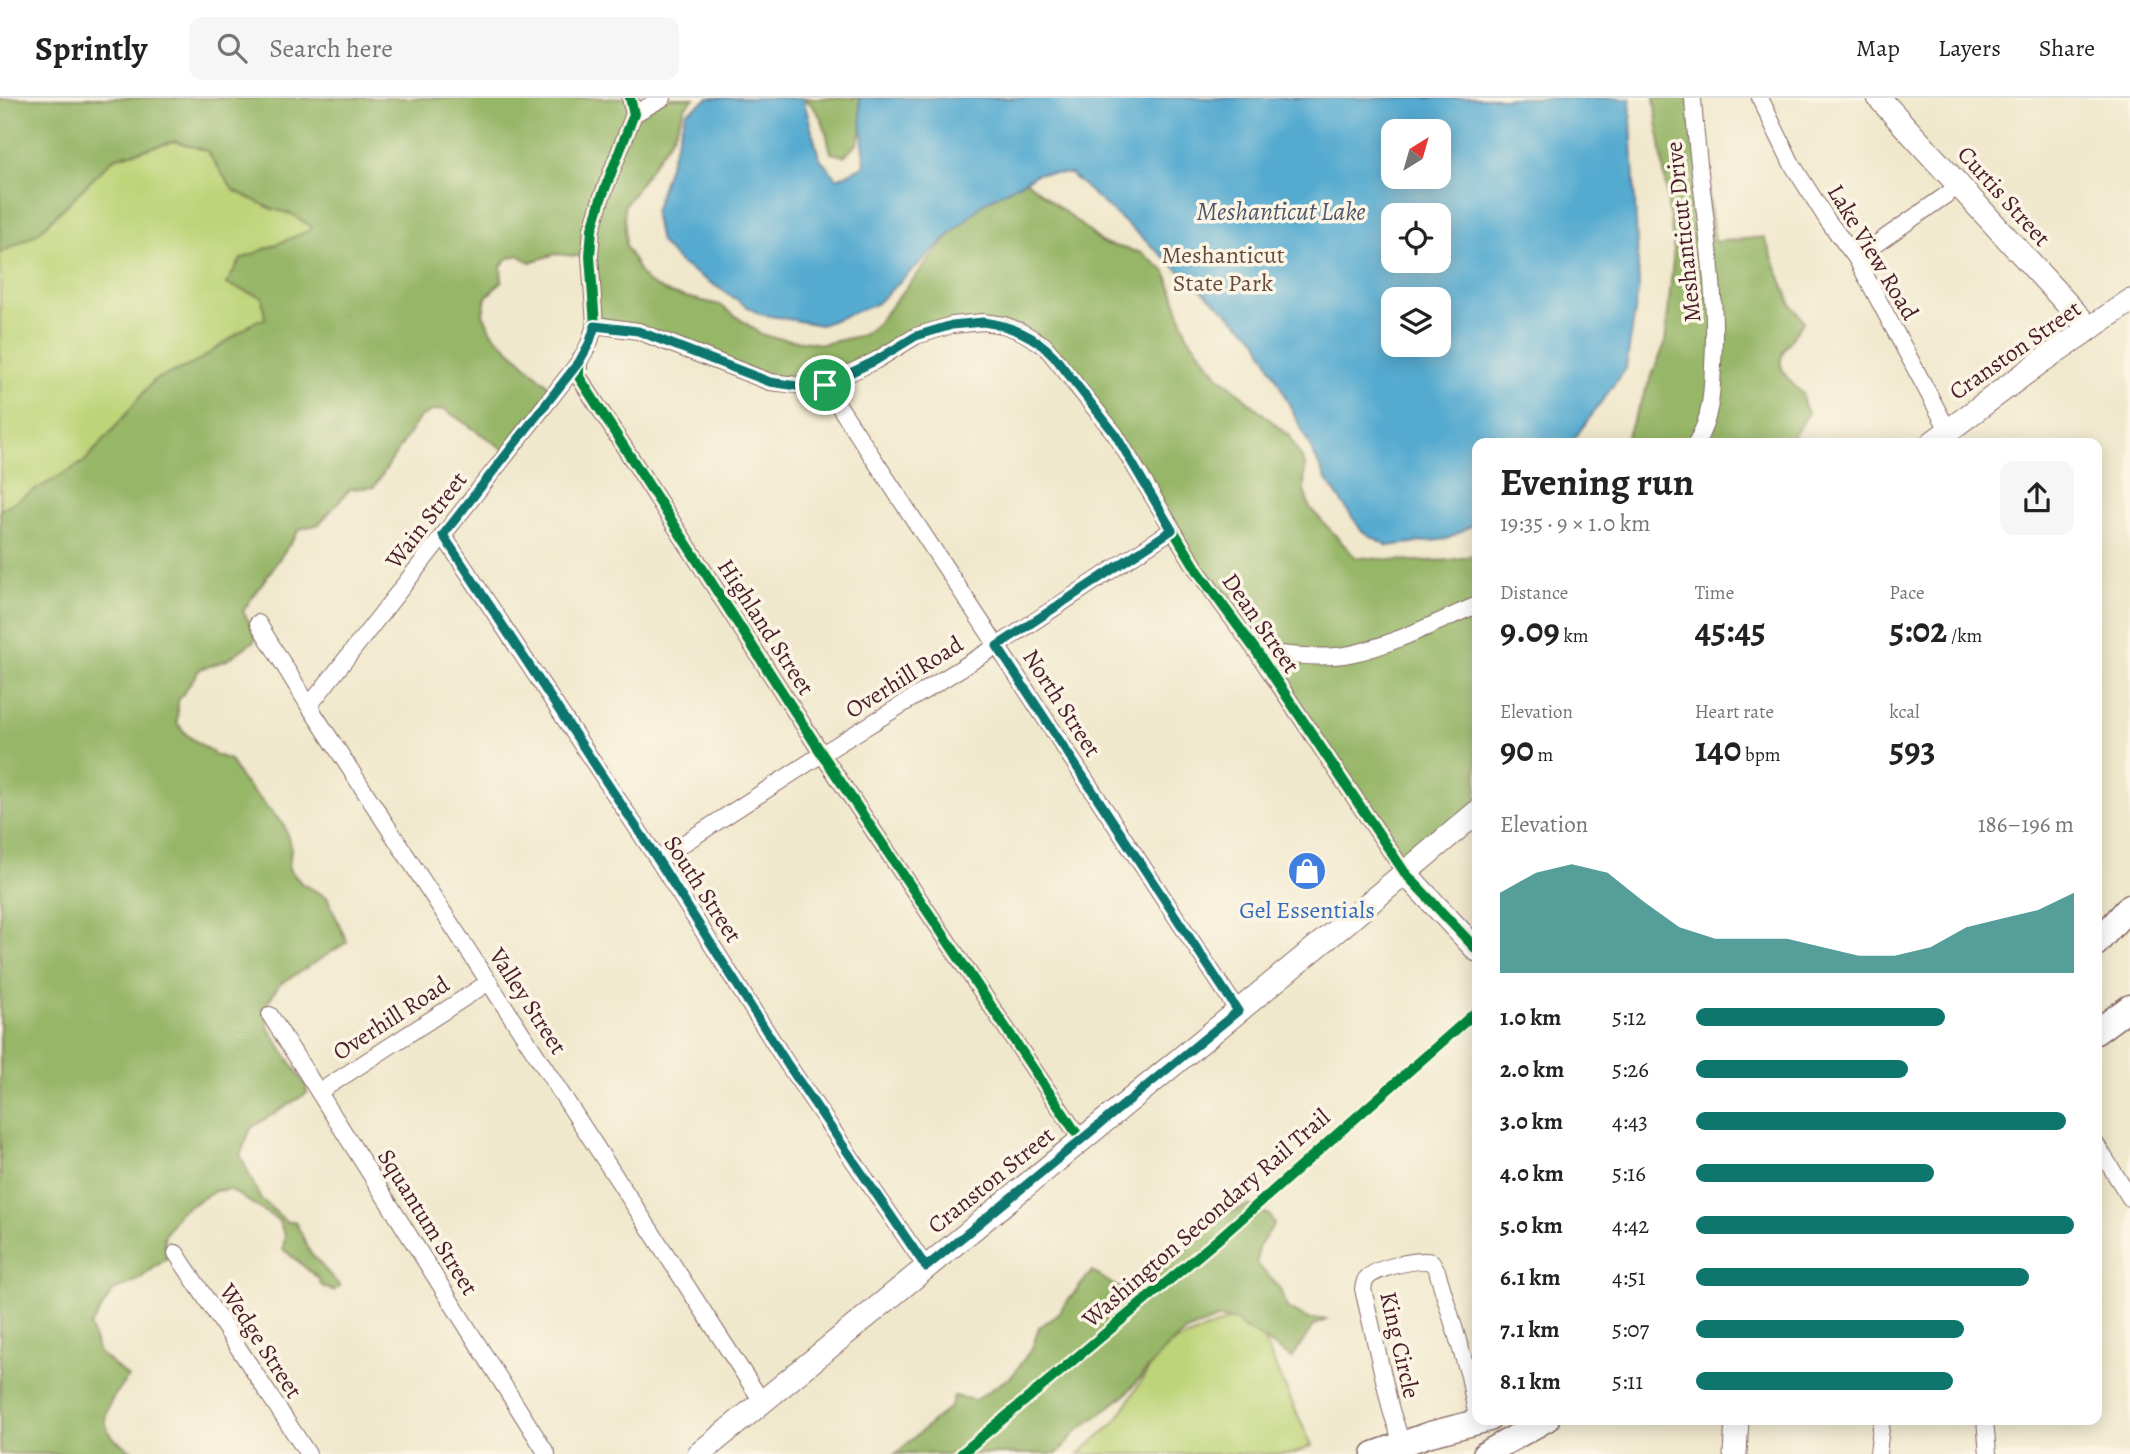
<!DOCTYPE html>
<meta charset="utf-8">
<style>
:root{--surface:#fff;--page:#f6f6f6;--text:#222;--muted:#767676;--line:#e0e0e0;--accent:#0f766e}
body{margin:0;font-family:Alegreya,serif;background:var(--page);color:var(--text);height:100vh;display:flex;flex-direction:column;font-size:26px;white-space:nowrap}
*{box-sizing:border-box;margin:0}
p{font-size:23px;color:var(--muted)}
.icon{flex:none;width:38px;height:38px;fill:none;stroke:currentColor;stroke-width:2;stroke-linecap:round;stroke-linejoin:round}
.map{position:relative;flex:1;overflow:hidden}
.drawer{position:absolute;left:1472px;top:340px;width:630px;height:987px;display:flex;flex-direction:column;background:var(--surface);border-radius:14px;box-shadow:0 4px 18px #0003}
.drawer>*{flex:none}
.needle{width:46px;rotate:37deg}
.buttons{position:absolute;left:1381px;top:21px;display:grid;gap:14px}
.buttons a{display:grid;place-items:center;width:70px;height:70px;border-radius:14px;background:var(--surface);box-shadow:0 4px 18px #0003;font-size:35px}
.pin{position:absolute;display:grid;place-items:center;width:60px;height:60px;color:#fff;margin:-30px;border:4px solid #fff;border-radius:50%;box-shadow:0 2px 7px #0007}
.round{display:grid;place-items:center;flex:none;width:74px;height:74px;border-radius:14px;background:var(--page)}
.summary{display:flex;align-items:center;justify-content:space-between;height:119px;padding:0 28px}
h1{font-size:38px;font-weight:700;line-height:52px}
.figures{display:grid;grid-template-columns:repeat(3,1fr);gap:10px;height:119px;padding:7px 28px}
.figures div{display:grid;align-content:center}
.figures b{font-size:35px;font-weight:700}
.figures small{font-size:19px;font-weight:400}
.figures p{font-size:19px}
.chart{height:196px;padding:14px 28px}
.chart p{display:flex;justify-content:space-between}
.chart svg{width:100%;height:126px;margin-top:7px;fill:var(--accent);opacity:.7}
ul{padding:0 28px;list-style:none;font-size:23px}
li{display:grid;grid-template-columns:112px 84px 1fr;align-items:center;height:52px}
li i{height:18px;border-radius:9px;background:var(--accent)}
header{display:flex;align-items:center;gap:42px;box-sizing:border-box;height:98px;padding:0 35px;background:var(--surface);border-bottom:2px solid var(--line)}
header strong{font-size:33px}
nav{display:flex;gap:38px;margin-inline-start:auto;font-size:24px}
.search{width:490px;height:63px;background:var(--page);display:flex;align-items:center;gap:18px;box-sizing:border-box;padding:0 24px;border-radius:14px;color:var(--muted);font-size:26px}
.map>svg:first-child{display:block}
</style>
<header>
<strong>Sprintly</strong>
<div class="search"><svg class="icon" aria-label="search" viewBox="0 0 24 24"><circle cx="10" cy="10" r="6"/><path d="M15 15l6 6"/></svg>Search here</div>
<nav><a>Map</a><a>Layers</a><a>Share</a></nav>
</header>
<div class="map">
<svg width="2130" height="1356" viewBox="0 0 2130 1356">
<rect width="100%" height="100%" fill="#fcf5e5"/>
<filter id="ink" filterUnits="userSpaceOnUse"><feTurbulence type="fractalNoise" baseFrequency=".0143" numOctaves="2"/><feDisplacementMap in="SourceGraphic" scale="14" xChannelSelector="R" yChannelSelector="G"/><feConvolveMatrix kernelMatrix="1 2 1 2 8 2 1 2 1" color-interpolation-filters="sRGB"/></filter>
<filter id="wash" filterUnits="userSpaceOnUse"><feTurbulence type="fractalNoise" baseFrequency=".00686" numOctaves="4" result="noise"/><feDisplacementMap in="SourceGraphic" scale="28" xChannelSelector="R" yChannelSelector="G"/><feGaussianBlur stdDeviation="1.57" result="paint"/><feColorMatrix in="noise" values="0 0 0 0 0 0 0 0 0 0 0 0 0 0 0 0 0 1.4 0 .05"/><feComposite in="paint" operator="in"/></filter>
<g filter="url(#wash)">
<rect width="100%" height="100%" fill="#f0e8cc"/>
<g fill="#bdd478" stroke="#847a52" stroke-width="2">
<path d="M295 30 366 189 74 370 0 426V155L37 136 114 60 175 43 207 53Z"/>
<path d="M1250 1213 1312 1348 1293 1356H1079L1115 1324 1163 1249Z"/>
</g>
<g fill="#96b668" stroke="#706a4a" stroke-width="2">
<path d="M0 0H632L635 9 663 0H694L685 9 674 36 624 109 626 149 642 178 649 185 669 195 720 207 761 236 771 239 823 246 863 237 874 229 981 99 1024 81 1103 145 1142 155 1166 174 1187 237 1219 278 1289 338 1305 366 1304 393 1310 410 1355 459C1385 461 1451 469 1477 455V716L1407 771 1047 248 1017 231 934 230 835 282 799 286 598 226 586 159 556 156 530 164 518 157 507 161 501 168 502 183 486 199 483 216 492 235 554 293 506 353 444 311 432 313 420 319 374 389 350 391 319 426 300 431 243 513 257 539 254 543 227 562 200 571 178 603 177 625 187 637 216 657 230 662 242 682 284 727 291 750 289 771 302 786 327 799 347 844 279 887 264 910 269 931 306 988 307 995 251 1030 240 1057 260 1100 287 1124 295 1123 311 1156 340 1188 333 1193 322 1188 318 1180 283 1151 285 1137 278 1122 229 1091 215 1093 180 1114 164 1138 167 1160 138 1182 113 1193 90 1229 98 1254 128 1279C115 1297 94 1318 113 1339 119 1346 130 1351 137 1356H0V412L84 364 117 327 154 282 195 265 256 223 265 221 262 199 226 186 241 161 308 133 312 129 291 116 272 111 233 92 207 53 175 43 114 60 37 136 0 155Z"/>
<path d="M804 0H866L863 27 857 46 844 58 831 55C825 30 825 18 804 0Z"/>
<path d="M1654 0H1695L1715 144 1764 139 1791 206 1804 223C1781 257 1767 264 1802 295L1804 307 1808 316 1789 345H1622L1627 338 1665 246 1674 151Z"/>
<path d="M1248 1107 1269 1117 1274 1126 1258 1150 1257 1166 1279 1189 1288 1211 1308 1221H1328L1313 1228 1292 1260 1249 1232H1245L1237 1223 1220 1220 1186 1233 1166 1250 1125 1297 1076 1334 1057 1356H895L951 1308 954 1298 975 1302 1013 1277 1033 1248 1039 1229 1055 1219 1092 1173 1118 1190H1135L1166 1156 1182 1155 1214 1121Z"/>
</g>
<path fill="#54aad0" stroke="#4f647e" stroke-width="2" fill-rule="evenodd" d="M709 0H803L819 59 837 81 865 67 859 0H1630L1639 187 1626 270 1571 345H1477V425L1447 441 1388 448 1362 433 1327 383 1257 241 1070 76 1039 75 985 104 876 206 821 227 759 216 680 165 660 144 654 114 686 15ZM1393 33H1438V79H1393ZM1393 117H1438V163H1393ZM1393 201H1438V247H1393Z"/>
</g>
<g filter="url(#ink)">
<g fill="none" stroke-linecap="round" stroke-linejoin="round">
<defs>
<g id="street">
<path d="M630 0 634 16 601 101 592 131 590 158 595 227 589 246 579 264V279L822 656 1081 1042"/>
<path d="M1693 0C1698 90 1719 177 1713 267 1712 294 1711 321 1696 345"/>
<path d="M1760 0 1792 66 1828 123 1856 160 1948 332"/>
<path d="M634 16 663 0"/>
<path d="M1856 160 1959 88"/>
<path d="M595 227 638 233 770 284 797 287H825L875 263 916 238 952 227 983 224 1004 227 1020 233 1044 247 1115 336 1199 475 1257 554 1405 775"/>
<path d="M825 287 1238 913"/>
<path d="M443 437 658 762 786 964 926 1169"/>
<path d="M258 525 309 608 763 1305"/>
<path d="M1257 554C1287 556 1320 562 1350 556 1390 548 1439 523 1477 507"/>
<path d="M309 608 579 264"/>
<path d="M658 762 822 656 997 548 1172 432"/>
<path d="M270 917 547 1356"/>
<path d="M319 994 489 884"/>
<path d="M2096 1046 2130 1100"/>
<path d="M176 1155 308 1356"/>
<path d="M1985 1321 1988 1356"/>
<path d="M1402 1346 1391 1312 1363 1191C1364 1188 1364 1183 1366 1181 1375 1170 1419 1160 1432 1164L1437 1173 1469 1278 1477 1320"/>
<path d="M1878 1356 1882 1321"/>
</g>
<g id="secondary">
<path d="M1879 0 2090 231"/>
<path d="M1932 345 2039 265 2130 203"/>
<path d="M1405 775 1477 852"/>
<path d="M699 1356 1342 828 1477 714"/>
<path d="M1735 1356 1737 1321"/>
</g>
<g id="primary">
<path d="M2096 846 2130 808"/>
<path d="M2096 934 2130 909"/>
<path d="M1374 1356 1430 1336 1489 1321"/>
<path d="M1485 1356 1547 1321"/>
</g>
</defs>
<use href="#street" stroke="#846563" stroke-width="18"/>
<use href="#secondary" stroke="#846563" stroke-width="25"/>
<use href="#primary" stroke="#846563" stroke-width="27"/>
<use href="#street" stroke="#fff" stroke-width="16"/>
<use href="#secondary" stroke="#fff" stroke-width="23"/>
<use href="#primary" stroke="#fff" stroke-width="24"/>
<defs>
<g id="cycleway">
<path d="M630 0 634 16 601 101 592 131 590 158 595 227 589 246 579 264V279L822 656 1081 1042"/>
<path d="M595 227 638 233 770 284 797 287H825L875 263 916 238 952 227 983 224 1004 227 1020 233 1044 247 1115 336 1199 475 1257 554 1405 775 1477 852"/>
<path d="M961 1356 1216 1143 1477 913"/>
</g>
</defs>
<use href="#cycleway" stroke="#fcf5e5" stroke-width="15"/>
<use href="#cycleway" stroke="#00873e" stroke-width="10"/>
</g>
</g>
<g fill="none" stroke-linecap="round" stroke-linejoin="round" filter="url(#ink)">
<defs>
<path id="route" d="M983 224C1011 228 1034 237 1054 258L1115 336 1172 432 997 548 1238 913 926 1169 786 964 658 762 443 437 579 264 589 246 595 228 638 233 770 284 797 288 825 287 875 263 916 238 952 227Z"/>
</defs>
<use href="#route" stroke="#fff" stroke-width="14"/>
<use href="#route" stroke="#0f766e" stroke-width="9"/>
</g>
<defs>
<symbol id="shop-disc" viewBox="-11 -11 22 22"><circle r="9.5" fill="#3f7fe0" stroke="#fcf5e5"/><path d="M-5-2.5h2.3a2.7 3.5 0 0 1 5.4 0H5L5.5 6h-11ZM-1.5-2.5h3a1.5 2.3 0 0 0-3 0Z" fill="#fff"/></symbol>
</defs>
<g fill-rule="evenodd">
<use href="#shop-disc" x="1285" y="751" width="44" height="44"/>
</g>
<g text-anchor="middle" dominant-baseline="central" stroke-width="7" stroke-linejoin="round" paint-order="stroke">
<g font-size="24" fill="#4a1f2b" stroke="#fcf5e5">
<text transform="translate(2004 98) rotate(48)">Curtis Street</text>
<text transform="translate(1683 134) rotate(-96)">Meshanticut Drive</text>
<text transform="translate(1873 154) rotate(59)">Lake View Road</text>
<text transform="translate(2015 252) rotate(-35)">Cranston Street</text>
<text transform="translate(426 422) rotate(-52)">Wain Street</text>
<text transform="translate(1261 525) rotate(55)">Dean Street</text>
<text transform="translate(766 529) rotate(57)">Highland Street</text>
<text transform="translate(904 579) rotate(-32)">Overhill Road</text>
<text transform="translate(1062 605) rotate(57)">North Street</text>
<text transform="translate(703 791) rotate(57)">South Street</text>
<text transform="translate(528 903) rotate(57)">Valley Street</text>
<text transform="translate(391 920) rotate(-33)">Overhill Road</text>
<text transform="translate(991 1082) rotate(-39)">Cranston Street</text>
<text transform="translate(1206 1120) rotate(-41)">Washington Secondary Rail Trail</text>
<text transform="translate(428 1124) rotate(58)">Squantum Street</text>
<text transform="translate(261 1243) rotate(57)">Wedge Street</text>
<text transform="translate(1400 1247) rotate(77)">King Circle</text>
</g>
<g font-size="24" fill="#674c3e" stroke="#fcf5e5">
<text x="1223" y="157">Meshanticut<tspan x="1223" dy="28">State Park</tspan></text>
</g>
<g font-size="24" fill="#366cbe" stroke="#fcf5e5">
<text x="1307" y="812">Gel Essentials</text>
</g>
<g font-size="26" font-style="italic" fill="#4e576d" stroke="#fcf5e5">
<text x="1281" y="113">Meshanticut Lake</text>
</g>
</g>
</svg>
<div class="buttons">
<a><svg class="needle" viewBox="-14 -14 28 28"><path d="M0-13l5 13h-10z" fill="#e53935"/><path d="M0 13l5-13h-10z" fill="#767676"/></svg></a>
<a><svg class="icon" aria-label="locate" viewBox="0 0 24 24"><circle cx="12" cy="12" r="6"/><path d="M12 2v4M12 18v4M2 12h4M18 12h4"/></svg></a>
<a><svg class="icon" aria-label="layers" viewBox="0 0 24 24"><path d="M12 4l9 5-9 5-9-5zM3 14l9 5 9-5"/></svg></a>
</div>
<div class="pin" style="left:825px;top:287px;background:#1e9e55"><svg class="icon" aria-label="arrive" viewBox="0 0 24 24"><path d="M6 21V4h12l-3 4 3 4H6"/></svg></div>
<section class="drawer">
<div class="summary"><div><h1>Evening run</h1><p>19:35 · 9 × 1.0 km</p></div><a class="round"><svg class="icon" aria-label="share" viewBox="0 0 24 24"><path d="M12 15V3M7 8l5-5 5 5M5 13v7h14v-7"/></svg></a></div>
<div class="figures">
<div><p>Distance</p><b>9.09<small> km</small></b></div>
<div><p>Time</p><b>45:45</b></div>
<div><p>Pace</p><b>5:02<small> /km</small></b></div>
</div>
<div class="figures">
<div><p>Elevation</p><b>90<small> m</small></b></div>
<div><p>Heart rate</p><b>140<small> bpm</small></b></div>
<div><p>kcal</p><b>593</b></div>
</div>
<div class="chart"><p><span>Elevation</span>186–196 m</p>
<svg viewBox="0 0 160 44" preserveAspectRatio="none"><path d="M0 44V16L10 9L20 6L30 9L40 19L50 28L60 32L70 32L80 32L90 35L100 38L110 38L120 35L130 28L140 25L150 22L160 16V44z"/></svg>
</div>
<ul>
<li><b>1.0 km</b>5:12<i style="width:66%"></i></li>
<li><b>2.0 km</b>5:26<i style="width:56%"></i></li>
<li><b>3.0 km</b>4:43<i style="width:98%"></i></li>
<li><b>4.0 km</b>5:16<i style="width:63%"></i></li>
<li><b>5.0 km</b>4:42<i style="width:100%"></i></li>
<li><b>6.1 km</b>4:51<i style="width:88%"></i></li>
<li><b>7.1 km</b>5:07<i style="width:71%"></i></li>
<li><b>8.1 km</b>5:11<i style="width:68%"></i></li>
</ul>
</section>
</div>
